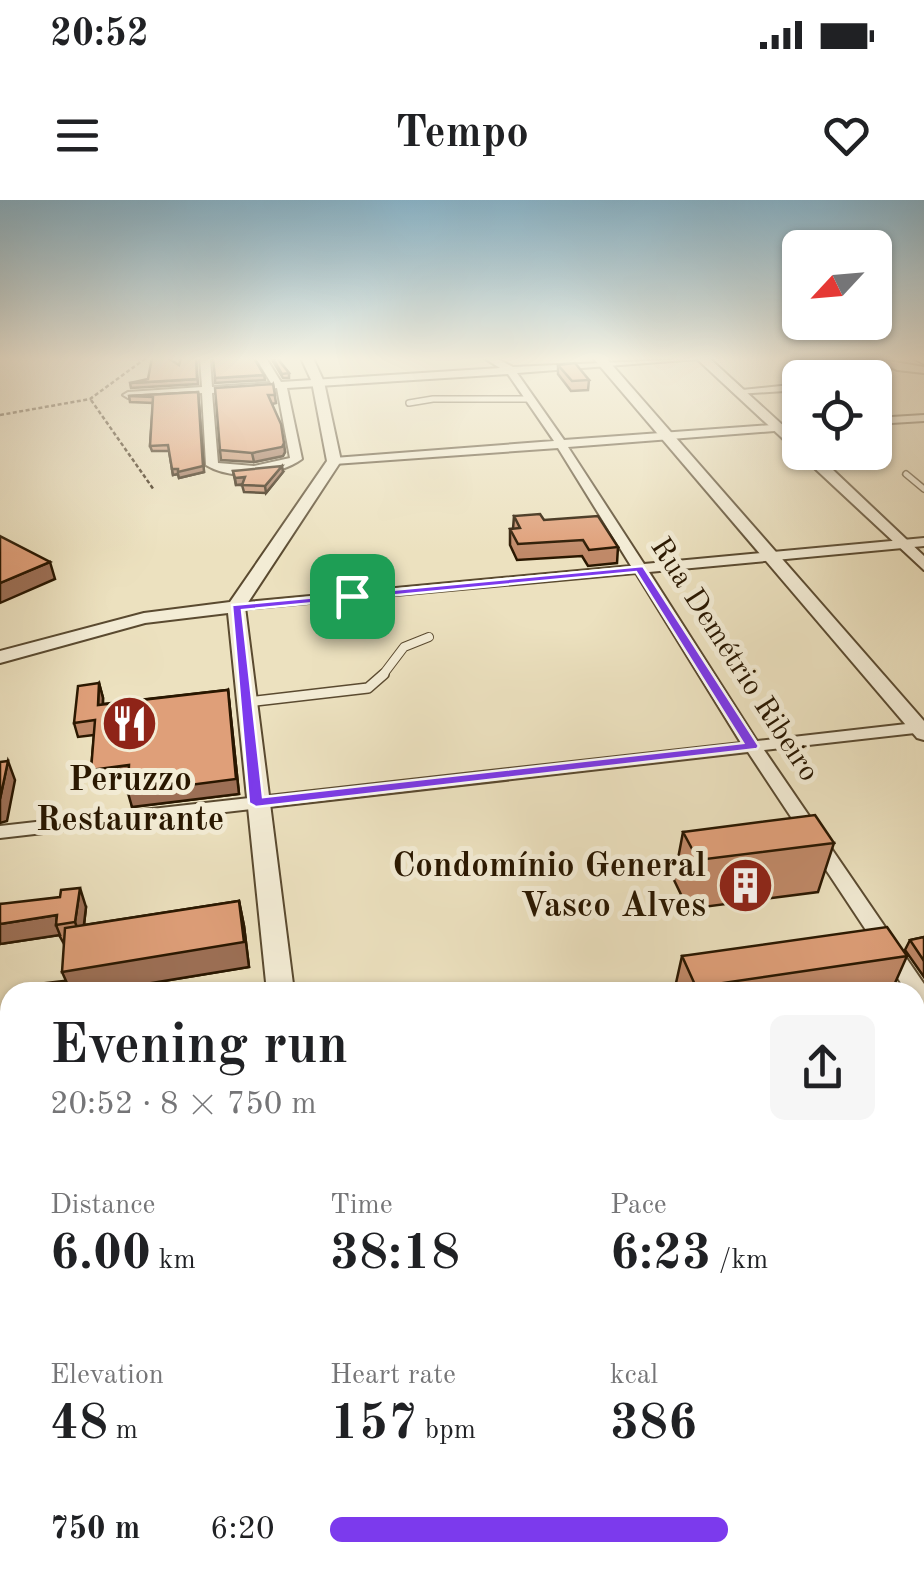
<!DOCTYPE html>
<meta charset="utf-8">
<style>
:root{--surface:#fff;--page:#f6f6f6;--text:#202124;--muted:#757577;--accent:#7c3aed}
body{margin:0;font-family:"Old Standard TT",serif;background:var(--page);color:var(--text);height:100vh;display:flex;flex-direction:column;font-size:38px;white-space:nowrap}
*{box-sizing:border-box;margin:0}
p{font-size:32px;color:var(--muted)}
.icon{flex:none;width:55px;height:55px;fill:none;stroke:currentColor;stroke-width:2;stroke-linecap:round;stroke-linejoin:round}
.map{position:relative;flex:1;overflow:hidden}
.sheet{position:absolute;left:0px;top:782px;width:925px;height:608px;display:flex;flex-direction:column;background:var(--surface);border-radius:30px 30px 0 0;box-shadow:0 2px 8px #0004}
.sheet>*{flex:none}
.needle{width:65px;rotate:244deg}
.buttons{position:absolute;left:782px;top:30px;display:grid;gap:20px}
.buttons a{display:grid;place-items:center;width:110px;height:110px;border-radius:15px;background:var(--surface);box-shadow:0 2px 8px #0004;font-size:50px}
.pin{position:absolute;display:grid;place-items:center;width:85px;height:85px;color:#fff;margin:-42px;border-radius:20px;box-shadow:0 5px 15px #0006}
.round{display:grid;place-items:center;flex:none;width:105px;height:105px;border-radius:15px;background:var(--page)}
.head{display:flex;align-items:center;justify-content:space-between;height:170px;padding:0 50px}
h1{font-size:55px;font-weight:700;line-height:75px}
.figures{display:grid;grid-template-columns:repeat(3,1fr);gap:15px;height:170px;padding:10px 50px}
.figures div{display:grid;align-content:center}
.figures b{font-size:50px;font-weight:700}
.figures small{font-size:28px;font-weight:400}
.figures p{font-size:28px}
ul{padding:0 50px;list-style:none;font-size:32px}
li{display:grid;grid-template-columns:160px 120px 1fr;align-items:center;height:75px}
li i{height:25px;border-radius:12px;background:var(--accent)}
.status{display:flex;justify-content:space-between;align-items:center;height:70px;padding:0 50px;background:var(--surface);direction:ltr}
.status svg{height:28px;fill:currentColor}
header{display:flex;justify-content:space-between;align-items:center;height:130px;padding:0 50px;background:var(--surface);font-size:45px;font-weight:700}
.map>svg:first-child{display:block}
</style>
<div class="status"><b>20:52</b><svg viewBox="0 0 49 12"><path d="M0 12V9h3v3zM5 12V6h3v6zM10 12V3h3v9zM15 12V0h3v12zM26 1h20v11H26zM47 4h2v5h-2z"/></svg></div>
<header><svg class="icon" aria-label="menu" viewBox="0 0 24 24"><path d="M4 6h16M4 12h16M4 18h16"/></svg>Tempo<svg class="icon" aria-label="heart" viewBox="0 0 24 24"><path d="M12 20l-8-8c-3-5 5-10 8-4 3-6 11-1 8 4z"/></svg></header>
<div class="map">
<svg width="924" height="1388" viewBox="0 0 924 1388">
<rect width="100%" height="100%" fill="#ece1bf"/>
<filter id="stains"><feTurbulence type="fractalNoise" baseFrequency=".002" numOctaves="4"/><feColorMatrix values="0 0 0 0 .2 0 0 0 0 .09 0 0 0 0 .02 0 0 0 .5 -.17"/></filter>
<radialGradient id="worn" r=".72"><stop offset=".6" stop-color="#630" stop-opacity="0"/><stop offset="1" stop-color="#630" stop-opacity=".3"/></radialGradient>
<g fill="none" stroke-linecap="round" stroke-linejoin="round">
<defs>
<g id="service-far3">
<path d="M409 203 433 199H530"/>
<path d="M906 274 924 289"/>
</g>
<path id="service-far2" d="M382 476 404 447 429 437"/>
<path id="service-far1" d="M247 502 368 488 384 474"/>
<path id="service" d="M0 896 10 894"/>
<g id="minor">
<path d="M200 158H210L212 187 271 183 256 158H266L281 182 500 168 484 158H496L513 167 711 158 517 173 564 240 800 223V229L568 247 644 364 924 338V346L649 372 757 541 924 522V532L764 550 924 784V809L916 807 915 792H907L748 552 0 638V626L741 543 636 373 231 410 229 407 236 403 631 366 558 248 334 264 328 261 334 258 554 241 508 174 287 188 302 259C279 276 231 281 206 265L202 193 128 198 123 195 128 192 202 187ZM277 188 290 258 254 266 218 263 212 193Z"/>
<path d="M871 158 924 167V173L897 170Z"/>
<path d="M800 184V190L737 194 732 191Z"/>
<path d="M924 215V221L875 224V218Z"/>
<path d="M924 920V942L915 943V921Z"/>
<path d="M10 1056V1082L0 1084V1058Z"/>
<path d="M924 1257V1289L915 1290V1258Z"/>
<path d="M283 1380H353L349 1388H280Z"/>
</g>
<g id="tertiary">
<path d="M301 158H313L324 182 341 261 245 407 294 792H267L228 413 145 423 0 463V451L144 413 230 402 327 261 312 182Z"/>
<path d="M593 158H606L924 521V540L917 538Z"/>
<path d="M696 158H709L800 241V252H814L924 356V370Z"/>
<path d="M326 1380H368L369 1388H327Z"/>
</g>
<path id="secondary" d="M912 158H924V164Z"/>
</defs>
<use href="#service-far3" stroke="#5a4a30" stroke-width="8"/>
<use href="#service-far2" stroke="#5a4a30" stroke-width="10"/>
<use href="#service-far1" stroke="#5a4a30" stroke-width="12"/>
<use href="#service" stroke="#5a4a30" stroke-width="15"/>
<use href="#minor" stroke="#5a4a30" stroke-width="4"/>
<use href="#tertiary" stroke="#5a4a30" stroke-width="4"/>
<use href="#secondary" stroke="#291700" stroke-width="3"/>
<g stroke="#291700" stroke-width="2.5" stroke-dasharray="4 2.5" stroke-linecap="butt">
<path d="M91 200 154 290"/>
<path d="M0 215 90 199 146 158"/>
</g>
<use href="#service-far3" stroke="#f3ecd5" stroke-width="5"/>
<use href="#service-far2" stroke="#f3ecd5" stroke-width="8"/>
<use href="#service-far1" stroke="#f3ecd5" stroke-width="9"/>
<use href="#service" stroke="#f3ecd5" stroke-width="11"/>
<use href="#minor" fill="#f3ecd5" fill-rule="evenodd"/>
<use href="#tertiary" fill="#f3ecd5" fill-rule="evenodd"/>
<use href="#secondary" fill="#f3ecd5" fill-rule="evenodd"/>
</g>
<g fill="#c08968" stroke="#291700" stroke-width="2.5">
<path d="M271 158H280V160H278L289 173V178H283Z"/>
<path d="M558 165 589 180 588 190 571 191 558 174Z"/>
<path d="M273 184 276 203 272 204 285 252 283 256 254 262 221 260 220 250Z"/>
<path d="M198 192 204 272 179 278 178 274 173 275 169 251H152L150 246 153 203 130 202 129 196Z"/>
<path d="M233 271 283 272 266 293 244 292 242 285H236Z"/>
<path d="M514 316 544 320 618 347 617 363 588 366 582 356 517 360 510 345V329H513Z"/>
<path d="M99 483 103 498V504L228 490 239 594 132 607 129 581 96 585 91 570 94 535 78 537 74 523Z"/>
<path d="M683 632 834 643 818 692 688 709 674 680Z"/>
<path d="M239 701 244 726 249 767 97 792H71L64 744 59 735 0 744V704L86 707 84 725Z"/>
<path d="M924 737V777L905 750 910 740Z"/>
<path d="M682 756H907L891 792H674Z"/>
<path d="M10 910V961L0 962V911Z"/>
<path d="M627 1380H710L712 1388H629Z"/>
</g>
<g fill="#9c6f55" stroke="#291700" stroke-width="2.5">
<path d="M196 158 198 184 131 188 130 183 197 179Z"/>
<path d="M264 175 265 180 215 183V178Z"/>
<path d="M198 192 204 272 179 278 178 274 173 275 172 269Z"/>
<path d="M284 243 285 252 283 256 254 262 252 253Z"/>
<path d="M282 266 283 272 266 293 265 286Z"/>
<path d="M245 277 246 284 236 285 235 278Z"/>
<path d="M50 362 55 379 0 403V383Z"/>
<path d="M99 483 103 498 102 519 98 505Z"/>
<path d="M228 490 239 594 132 607 128 593Z"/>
<path d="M8 561 15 580 7 621 0 623V599Z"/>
<path d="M129 565 133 580 96 585 91 570Z"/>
<path d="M80 688 86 707 82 741 75 722Z"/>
<path d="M239 701 244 726 249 767 97 792H71L62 772Z"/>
<path d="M57 715 56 725 60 735 0 744V724Z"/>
</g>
<g fill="#df9f79" stroke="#291700" stroke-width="2.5">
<path d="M152 158H168L179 165 181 158H196L197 179 130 183 148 179Z"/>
<path d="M213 158H254L264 175 215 178Z"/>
<path d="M273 158H277L289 173 282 174Z"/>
<path d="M575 163 589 180 572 181 558 165Z"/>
<path d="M273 184 275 195H268L281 224 284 243 282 247 252 253 220 250 215 188Z"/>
<path d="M198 192 203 266 178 272V269H172L168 245 150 246 153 197 129 196Z"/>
<path d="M282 266 265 286 242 285 245 277 235 278 233 271Z"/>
<path d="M540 314 544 320 598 316 618 347 589 350 583 340 518 344 510 329 520 328 514 316Z"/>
<path d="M0 336 50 362 0 383Z"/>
<path d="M99 483 98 505 228 490 236 579 128 593 129 565 91 570 95 520 74 523 78 486Z"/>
<path d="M8 561 0 599V562Z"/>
<path d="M815 615 834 643 698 660 683 632Z"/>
<path d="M80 688 75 722 56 725 57 715 0 724V704L60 697 61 690Z"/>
<path d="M239 701 244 742 62 772 65 728Z"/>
<path d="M887 727 907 756 696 787 682 756Z"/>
<path d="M924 737V761L910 740Z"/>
<path d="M64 781 62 792H29L30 785Z"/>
<path d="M10 910V935L0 936V911Z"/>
<path d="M632 1380H710L712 1388H634Z"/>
</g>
<linearGradient id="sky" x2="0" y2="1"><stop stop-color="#89b8d0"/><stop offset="0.45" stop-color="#f6f2e2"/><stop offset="1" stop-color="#f6f2e2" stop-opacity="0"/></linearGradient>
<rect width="924" height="353" fill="url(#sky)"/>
<path fill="#7c3aed" stroke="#fff" stroke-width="2.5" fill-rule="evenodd" d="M643 366 759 546 757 549 256 607 249 603 232 405ZM636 372 743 543 263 597 242 410Z"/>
<defs>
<symbol id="restaurant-disc" viewBox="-11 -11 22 22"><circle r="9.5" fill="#8f2418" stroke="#f3ecd5"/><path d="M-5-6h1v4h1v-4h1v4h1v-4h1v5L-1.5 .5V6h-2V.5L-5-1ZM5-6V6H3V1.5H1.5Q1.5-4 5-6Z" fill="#fff"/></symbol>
<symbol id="building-disc" viewBox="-11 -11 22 22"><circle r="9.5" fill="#8f2418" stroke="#f3ecd5"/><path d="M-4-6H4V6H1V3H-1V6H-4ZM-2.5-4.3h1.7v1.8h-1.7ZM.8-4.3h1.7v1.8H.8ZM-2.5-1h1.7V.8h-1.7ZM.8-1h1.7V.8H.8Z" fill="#fff"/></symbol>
</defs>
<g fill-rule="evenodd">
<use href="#restaurant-disc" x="98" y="492" width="63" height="63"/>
<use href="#building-disc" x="714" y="654" width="63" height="63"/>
</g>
<g text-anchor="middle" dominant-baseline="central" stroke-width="10" stroke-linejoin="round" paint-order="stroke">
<g font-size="30" fill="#291700" stroke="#f3ecd5">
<text transform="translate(734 460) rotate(57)">Rua Demétrio Ribeiro</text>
</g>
<g font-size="35" font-weight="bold" fill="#291700" stroke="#f3ecd5">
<text x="130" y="580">Peruzzo<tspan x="130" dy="40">Restaurante</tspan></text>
<text x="706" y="666" text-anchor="end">Condomínio General<tspan x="706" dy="40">Vasco Alves</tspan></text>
</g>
</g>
<rect width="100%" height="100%" filter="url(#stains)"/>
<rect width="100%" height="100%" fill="url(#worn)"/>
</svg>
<div class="buttons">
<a><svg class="needle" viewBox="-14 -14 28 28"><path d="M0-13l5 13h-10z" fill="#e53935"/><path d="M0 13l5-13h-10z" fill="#757577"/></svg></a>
<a><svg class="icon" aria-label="locate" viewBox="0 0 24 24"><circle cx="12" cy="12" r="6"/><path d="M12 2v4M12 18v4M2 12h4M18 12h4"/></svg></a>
</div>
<div class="pin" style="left:352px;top:396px;background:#1e9e55"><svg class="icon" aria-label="arrive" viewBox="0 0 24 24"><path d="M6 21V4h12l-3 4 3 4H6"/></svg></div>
<section class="sheet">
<div class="head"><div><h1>Evening run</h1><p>20:52 · 8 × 750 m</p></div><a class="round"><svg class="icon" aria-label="share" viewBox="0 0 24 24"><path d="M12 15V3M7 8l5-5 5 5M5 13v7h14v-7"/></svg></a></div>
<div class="figures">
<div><p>Distance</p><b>6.00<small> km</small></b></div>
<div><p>Time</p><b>38:18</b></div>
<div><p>Pace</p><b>6:23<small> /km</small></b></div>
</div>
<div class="figures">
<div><p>Elevation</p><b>48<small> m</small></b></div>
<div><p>Heart rate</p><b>157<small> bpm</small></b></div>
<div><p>kcal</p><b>386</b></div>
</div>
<ul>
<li><b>750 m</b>6:20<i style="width:73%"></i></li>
</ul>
</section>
</div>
